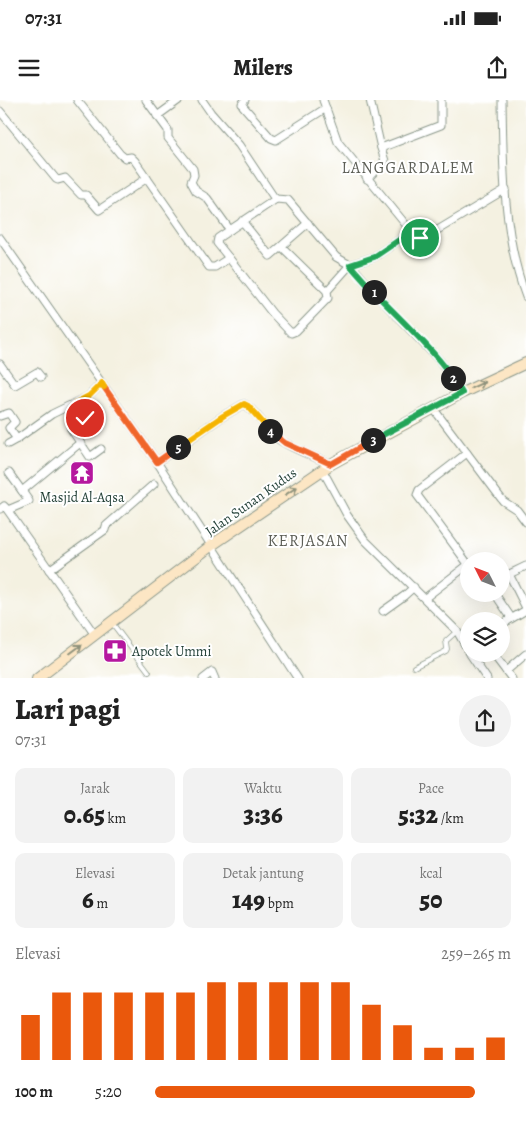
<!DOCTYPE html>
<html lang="id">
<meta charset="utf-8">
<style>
:root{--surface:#fff;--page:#f2f2f2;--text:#222;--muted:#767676;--accent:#ea580c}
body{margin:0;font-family:Alegreya,serif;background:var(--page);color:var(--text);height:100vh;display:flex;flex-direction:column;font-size:19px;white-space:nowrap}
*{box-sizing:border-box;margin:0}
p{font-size:16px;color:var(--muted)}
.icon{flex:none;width:28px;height:28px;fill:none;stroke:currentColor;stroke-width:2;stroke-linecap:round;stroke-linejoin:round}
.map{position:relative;height:578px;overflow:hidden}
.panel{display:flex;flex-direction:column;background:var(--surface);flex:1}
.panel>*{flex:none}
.needle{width:32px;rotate:312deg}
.buttons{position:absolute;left:460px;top:452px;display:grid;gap:10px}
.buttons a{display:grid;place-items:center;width:50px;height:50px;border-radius:50%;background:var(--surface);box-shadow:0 5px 20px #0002;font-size:25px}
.pin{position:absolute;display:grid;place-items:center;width:42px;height:42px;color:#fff;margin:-21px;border:2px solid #fff;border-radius:50%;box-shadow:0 1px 5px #0007}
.km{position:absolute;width:25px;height:25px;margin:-12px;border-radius:50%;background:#222;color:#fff;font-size:14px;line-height:25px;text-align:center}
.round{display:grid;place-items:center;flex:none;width:52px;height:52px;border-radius:26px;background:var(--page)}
.headline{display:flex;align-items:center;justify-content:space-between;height:85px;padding:0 15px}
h1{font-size:28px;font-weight:800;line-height:38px}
.stats{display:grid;grid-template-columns:repeat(3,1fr);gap:8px;height:85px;padding:5px 15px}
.stats div{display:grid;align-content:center;border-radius:10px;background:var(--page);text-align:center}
.stats b{font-size:25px;font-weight:800}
.stats small{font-size:14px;font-weight:400}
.stats p{font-size:14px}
.chart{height:140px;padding:10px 15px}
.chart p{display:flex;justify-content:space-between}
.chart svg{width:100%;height:90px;margin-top:5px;stroke:var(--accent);stroke-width:6}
ul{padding:0 15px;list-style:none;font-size:16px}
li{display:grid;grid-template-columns:80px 60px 1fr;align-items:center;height:38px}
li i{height:12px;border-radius:6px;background:var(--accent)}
.status{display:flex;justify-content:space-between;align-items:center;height:35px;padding:0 25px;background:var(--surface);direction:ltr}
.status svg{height:14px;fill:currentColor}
header{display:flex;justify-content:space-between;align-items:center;height:65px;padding:0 15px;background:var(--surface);font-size:22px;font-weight:800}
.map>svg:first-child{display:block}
</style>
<div class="status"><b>07:31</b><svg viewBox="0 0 49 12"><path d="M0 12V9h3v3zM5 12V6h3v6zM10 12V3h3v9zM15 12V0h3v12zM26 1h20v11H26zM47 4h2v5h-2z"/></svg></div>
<header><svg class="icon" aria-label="menu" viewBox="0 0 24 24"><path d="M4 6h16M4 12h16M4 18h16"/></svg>Milers<svg class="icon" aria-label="share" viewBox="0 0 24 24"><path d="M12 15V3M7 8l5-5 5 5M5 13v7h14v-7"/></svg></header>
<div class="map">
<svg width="526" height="579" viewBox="0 0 526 579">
<rect width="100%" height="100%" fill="#fff"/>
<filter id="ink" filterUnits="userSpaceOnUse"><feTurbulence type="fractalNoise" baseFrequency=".02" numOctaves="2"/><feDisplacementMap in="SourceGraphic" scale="10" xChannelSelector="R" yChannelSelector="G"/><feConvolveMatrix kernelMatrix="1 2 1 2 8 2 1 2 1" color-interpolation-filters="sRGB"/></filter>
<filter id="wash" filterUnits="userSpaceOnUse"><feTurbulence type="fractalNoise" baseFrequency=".0096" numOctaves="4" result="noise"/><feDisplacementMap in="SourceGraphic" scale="20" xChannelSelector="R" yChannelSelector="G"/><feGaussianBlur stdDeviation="1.12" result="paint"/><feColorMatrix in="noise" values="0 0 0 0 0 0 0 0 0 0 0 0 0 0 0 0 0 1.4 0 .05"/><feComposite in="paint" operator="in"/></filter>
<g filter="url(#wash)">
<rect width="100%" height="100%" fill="#f4f1e1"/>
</g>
<g filter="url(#ink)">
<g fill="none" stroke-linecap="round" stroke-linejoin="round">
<defs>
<g id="lane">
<path d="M112 523 149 572"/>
<path d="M414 567 446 551 447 549 446 541 457 531"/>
</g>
<g id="street">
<path d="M77 0 120 54 125 58 131 57 135 61 209 167H215L229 158 272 213 291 233 296 231 328 198 327 191 350 165 374 157 411 132"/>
<path d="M146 0 168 30V38L193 69 194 75 191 82 196 91 207 98 230 130"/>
<path d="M202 0 211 13 239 45 273 96 276 99 288 100 336 157 350 165 356 171 373 191 440 261 462 293"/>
<path d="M245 0 242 4 243 6 271 38 276 40 326 8"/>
<path d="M323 0 338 42 416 137 420 138 426 137 506 89"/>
<path d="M370 0 381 48"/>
<path d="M502 0C503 65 503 136 526 197"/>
<path d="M0 11 56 79 58 80 65 78 81 95H86L99 110 147 78"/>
<path d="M157 16 179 0"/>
<path d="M367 79 385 61 381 48 441 25V0"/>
<path d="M242 121 270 156 308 123"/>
<path d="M0 138 157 362 298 579"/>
<path d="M282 147 327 191"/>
<path d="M229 158 217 143 218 138 276 99"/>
<path d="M0 264 15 285 37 272 41 277"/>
<path d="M76 303 85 318 71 329 90 357 101 349"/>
<path d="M433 308 467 353 419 390 417 395 468 464"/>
<path d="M0 316 9 313 15 322 9 328 17 339 52 314 89 296 102 283"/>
<path d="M8 344 17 339"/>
<path d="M467 353 503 401 517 410 526 422"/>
<path d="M157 362 223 316 244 304C254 308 266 330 277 338 292 349 314 356 331 364"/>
<path d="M322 369 347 415 365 440 457 531 469 552"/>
<path d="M9 373 22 391"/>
<path d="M0 409 4 406 6 408 95 535"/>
<path d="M8 410 29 401 22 391 80 343"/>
<path d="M49 470 105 430 106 426 154 384"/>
<path d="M509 474 526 508"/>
<path d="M501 478 526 466"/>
<path d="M495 494 510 516 509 520 501 525"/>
<path d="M425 498 469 464"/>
<path d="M383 511 404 496 414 487"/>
<path d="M509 520 526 510"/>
<path d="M470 554 487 579"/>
<path d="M493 554 512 579"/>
<path d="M506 571 526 554"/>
<path d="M203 579 212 572 215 579"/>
</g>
<path id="secondary" d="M37 579 212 445 331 364 462 293 526 263"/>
</defs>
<use href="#lane" stroke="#8a978a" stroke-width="5.5"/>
<use href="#street" stroke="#8a978a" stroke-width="9"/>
<use href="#secondary" stroke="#8a978a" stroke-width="12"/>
<use href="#lane" stroke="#fff" stroke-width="4"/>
<use href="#street" stroke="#fff" stroke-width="7"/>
<use href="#secondary" stroke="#fce6c4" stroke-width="10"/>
</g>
<defs><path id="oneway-shaft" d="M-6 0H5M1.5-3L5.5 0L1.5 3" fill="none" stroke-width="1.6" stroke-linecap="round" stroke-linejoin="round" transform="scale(1.25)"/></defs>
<g stroke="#8e927c">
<use href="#oneway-shaft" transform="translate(478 285) rotate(-25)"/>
<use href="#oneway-shaft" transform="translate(291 391) rotate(-34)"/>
<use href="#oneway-shaft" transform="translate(76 549) rotate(-37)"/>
</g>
</g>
<g fill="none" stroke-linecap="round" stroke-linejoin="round" filter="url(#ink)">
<defs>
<path id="split-1" d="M374 192 350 165 374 157 411 132 420 138"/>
<path id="split-2" d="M374 192C401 220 430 246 453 278"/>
<path id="split-3" d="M373 340 462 293 453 278"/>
<path id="split-4" d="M270 331 285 343 331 364 373 340"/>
<path id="split-5" d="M178 347 223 316 244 304 248 306 270 331"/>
<path id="split-6" d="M104 287 157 362 178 347"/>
<path id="split-7" d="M85 318 76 303 89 296 102 283 104 287"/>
</defs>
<use href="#split-1" stroke="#fff" stroke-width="10"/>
<use href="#split-2" stroke="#fff" stroke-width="10"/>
<use href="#split-3" stroke="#fff" stroke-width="10"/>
<use href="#split-4" stroke="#fff" stroke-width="10"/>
<use href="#split-5" stroke="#fff" stroke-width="10"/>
<use href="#split-6" stroke="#fff" stroke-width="10"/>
<use href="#split-7" stroke="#fff" stroke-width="10"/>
<use href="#split-1" stroke="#22a559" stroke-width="6"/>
<use href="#split-2" stroke="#22a559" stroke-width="6"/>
<use href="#split-3" stroke="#22a559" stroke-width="6"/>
<use href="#split-4" stroke="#f0652b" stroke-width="6"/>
<use href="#split-5" stroke="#f5b400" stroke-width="6"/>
<use href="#split-6" stroke="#f0652b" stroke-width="6"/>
<use href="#split-7" stroke="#f5b400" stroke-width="6"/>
</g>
<defs>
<symbol id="temple-square" viewBox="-11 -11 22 22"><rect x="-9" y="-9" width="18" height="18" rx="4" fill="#b5179e" stroke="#fff"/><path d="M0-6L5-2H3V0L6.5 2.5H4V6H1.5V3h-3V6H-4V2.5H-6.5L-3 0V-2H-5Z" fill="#fff"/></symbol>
<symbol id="pharmacy-square" viewBox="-11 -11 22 22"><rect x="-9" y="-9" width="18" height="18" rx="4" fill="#b5179e" stroke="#fff"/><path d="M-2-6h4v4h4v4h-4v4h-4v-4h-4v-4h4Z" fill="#fff"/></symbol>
</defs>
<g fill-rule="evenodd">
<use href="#temple-square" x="68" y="359" width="28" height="28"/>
<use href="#pharmacy-square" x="101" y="537" width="28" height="28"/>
</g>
<g text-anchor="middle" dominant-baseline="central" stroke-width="4" stroke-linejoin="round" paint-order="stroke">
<g font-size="14" fill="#1f3d34" stroke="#fff">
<text x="82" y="397">Masjid Al-Aqsa</text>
<text x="132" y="551" text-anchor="start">Apotek Ummi</text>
</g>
<g font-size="14" fill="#1f3d34" stroke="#fff">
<text transform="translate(251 402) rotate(-35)">Jalan Sunan Kudus</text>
</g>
<g font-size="16" letter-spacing="1" fill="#5c5e56" stroke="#fff">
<text x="408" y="68">LANGGARDALEM</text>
<text x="308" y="441">KERJASAN</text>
</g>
</g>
</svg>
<div class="buttons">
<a><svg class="needle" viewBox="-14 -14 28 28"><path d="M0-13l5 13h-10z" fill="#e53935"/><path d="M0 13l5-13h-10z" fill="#767676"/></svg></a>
<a><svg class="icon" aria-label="layers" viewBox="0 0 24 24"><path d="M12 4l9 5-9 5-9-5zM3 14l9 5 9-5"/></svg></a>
</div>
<div class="pin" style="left:420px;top:138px;background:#1e9e55"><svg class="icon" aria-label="arrive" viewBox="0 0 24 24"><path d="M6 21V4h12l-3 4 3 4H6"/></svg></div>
<div class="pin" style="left:85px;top:318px;background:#d93025"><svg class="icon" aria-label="check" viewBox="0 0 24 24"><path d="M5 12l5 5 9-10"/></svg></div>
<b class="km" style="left:374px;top:192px">1</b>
<b class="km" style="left:453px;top:278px">2</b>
<b class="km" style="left:373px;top:340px">3</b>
<b class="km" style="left:270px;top:331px">4</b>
<b class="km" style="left:178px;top:347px">5</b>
</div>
<section class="panel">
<div class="headline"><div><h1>Lari pagi</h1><p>07:31</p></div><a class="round"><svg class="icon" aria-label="share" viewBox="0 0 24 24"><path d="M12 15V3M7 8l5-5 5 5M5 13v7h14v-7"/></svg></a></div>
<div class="stats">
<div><p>Jarak</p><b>0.65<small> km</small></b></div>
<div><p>Waktu</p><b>3:36</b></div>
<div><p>Pace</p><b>5:32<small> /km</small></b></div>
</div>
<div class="stats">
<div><p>Elevasi</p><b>6<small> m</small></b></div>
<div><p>Detak jantung</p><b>149<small> bpm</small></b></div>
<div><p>kcal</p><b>50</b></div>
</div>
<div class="chart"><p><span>Elevasi</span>259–265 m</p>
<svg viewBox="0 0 160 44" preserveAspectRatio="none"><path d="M5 44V22M15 44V11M25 44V11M35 44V11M45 44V11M55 44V11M65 44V6M75 44V6M85 44V6M95 44V6M105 44V6M115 44V17M125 44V27M135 44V38M145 44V38M155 44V33"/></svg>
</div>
<ul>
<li><b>100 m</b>5:20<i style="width:90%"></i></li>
</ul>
</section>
